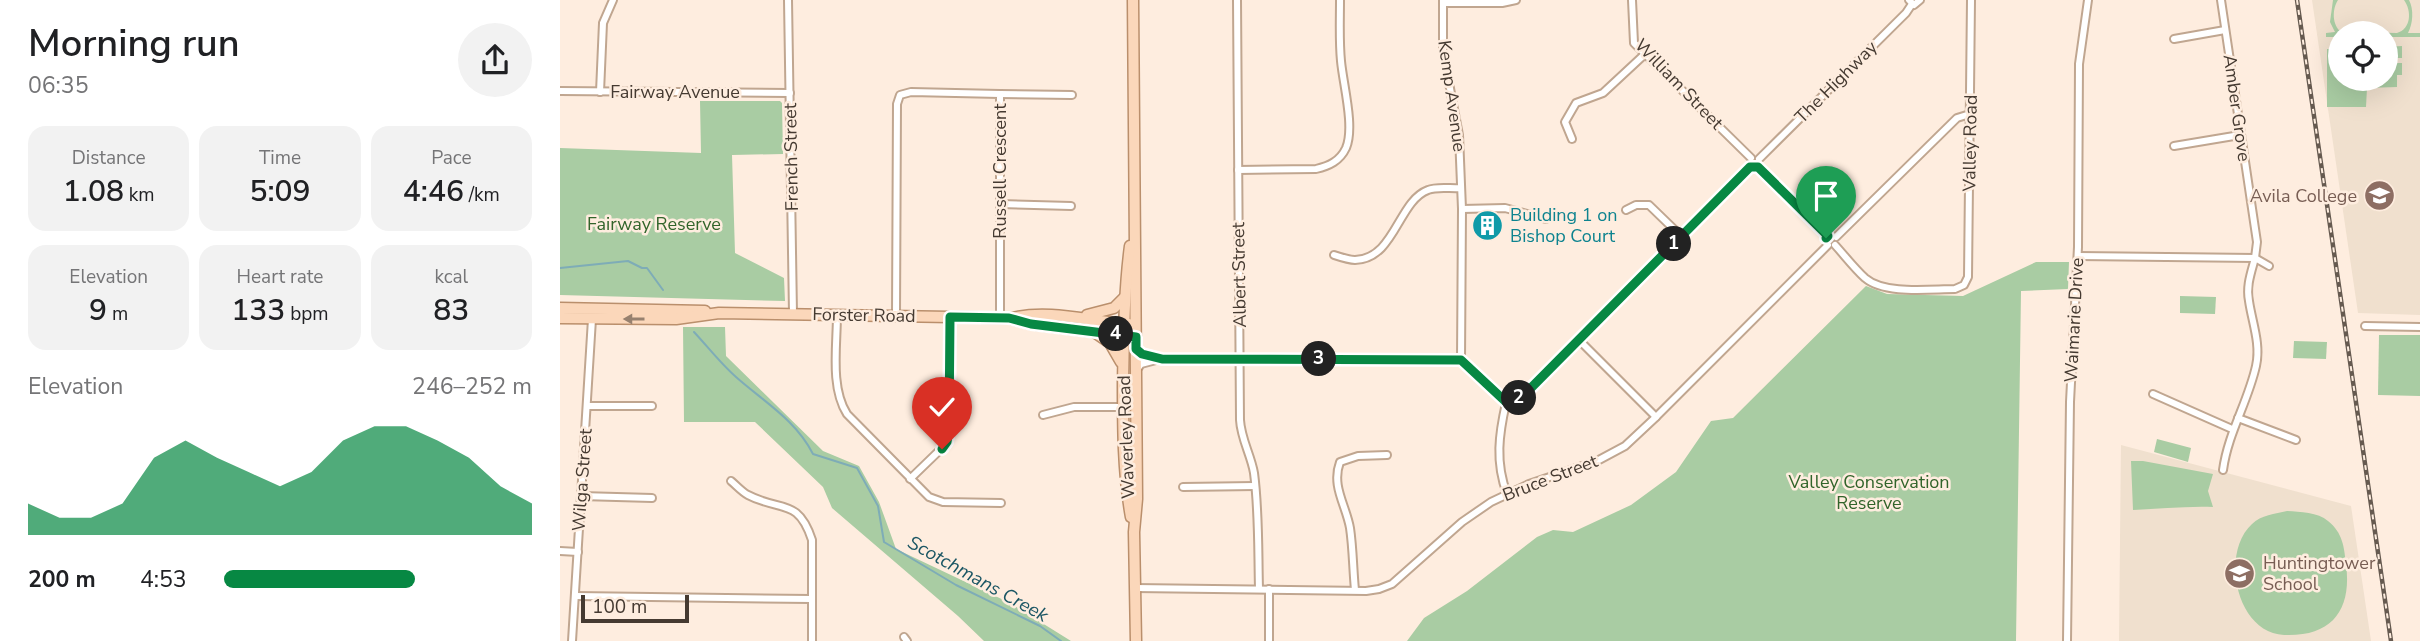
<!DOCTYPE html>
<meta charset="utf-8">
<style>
:root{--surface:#fff;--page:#f2f2f2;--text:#202124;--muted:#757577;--accent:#078843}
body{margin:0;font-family:"Nunito Sans",sans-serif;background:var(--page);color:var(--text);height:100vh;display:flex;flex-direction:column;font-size:26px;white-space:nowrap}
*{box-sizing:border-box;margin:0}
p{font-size:23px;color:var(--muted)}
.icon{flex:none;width:38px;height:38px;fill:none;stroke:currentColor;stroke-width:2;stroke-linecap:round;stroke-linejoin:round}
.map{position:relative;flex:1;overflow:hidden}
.side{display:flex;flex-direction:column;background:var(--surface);width:560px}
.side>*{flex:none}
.controls{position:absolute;left:1768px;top:21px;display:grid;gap:14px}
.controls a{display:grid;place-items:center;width:70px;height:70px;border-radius:50%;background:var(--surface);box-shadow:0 7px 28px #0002;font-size:35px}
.scale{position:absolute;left:21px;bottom:18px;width:108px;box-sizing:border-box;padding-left:7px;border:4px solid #453a31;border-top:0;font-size:19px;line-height:24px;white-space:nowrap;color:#453a31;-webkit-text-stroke:5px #feeddf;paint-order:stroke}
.pin{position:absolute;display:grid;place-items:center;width:60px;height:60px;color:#fff;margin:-72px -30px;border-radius:50% 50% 50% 0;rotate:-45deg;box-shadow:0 0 7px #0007}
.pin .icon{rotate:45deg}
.km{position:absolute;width:35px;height:35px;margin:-18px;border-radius:50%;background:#222;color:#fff;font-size:19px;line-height:35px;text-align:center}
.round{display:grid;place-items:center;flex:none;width:74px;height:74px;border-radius:37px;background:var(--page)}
.overview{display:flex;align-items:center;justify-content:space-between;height:119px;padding:0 28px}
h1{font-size:38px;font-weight:600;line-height:52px}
.stats{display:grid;grid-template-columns:repeat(3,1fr);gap:10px;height:119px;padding:7px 28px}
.stats div{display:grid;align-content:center;border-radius:18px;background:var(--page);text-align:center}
.stats b{font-size:30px;font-weight:600}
.stats small{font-size:19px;font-weight:400}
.stats p{font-size:19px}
.chart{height:196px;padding:14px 28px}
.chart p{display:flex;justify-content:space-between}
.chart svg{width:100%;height:126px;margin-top:7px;fill:var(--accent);opacity:.7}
ul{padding:0 28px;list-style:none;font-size:23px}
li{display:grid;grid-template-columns:112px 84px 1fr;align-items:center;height:52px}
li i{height:18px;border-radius:9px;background:var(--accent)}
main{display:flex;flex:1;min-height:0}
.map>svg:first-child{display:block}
</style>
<main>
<section class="side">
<div class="overview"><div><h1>Morning run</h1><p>06:35</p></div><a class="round"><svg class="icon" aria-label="share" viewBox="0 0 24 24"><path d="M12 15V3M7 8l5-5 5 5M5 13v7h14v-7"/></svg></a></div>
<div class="stats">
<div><p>Distance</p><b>1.08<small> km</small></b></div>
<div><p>Time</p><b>5:09</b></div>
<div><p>Pace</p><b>4:46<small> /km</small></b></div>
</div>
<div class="stats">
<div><p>Elevation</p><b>9<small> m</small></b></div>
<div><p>Heart rate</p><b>133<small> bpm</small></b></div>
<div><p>kcal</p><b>83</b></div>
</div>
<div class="chart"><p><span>Elevation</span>246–252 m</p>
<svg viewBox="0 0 160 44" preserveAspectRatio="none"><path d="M0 44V33L10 38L20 38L30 33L40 17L50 11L60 17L70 22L80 27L90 22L100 11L110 6L120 6L130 11L140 17L150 27L160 33V44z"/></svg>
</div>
<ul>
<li><b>200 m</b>4:53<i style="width:62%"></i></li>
</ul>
</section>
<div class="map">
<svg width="1860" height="641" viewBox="0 0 1860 641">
<rect width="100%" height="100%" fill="#feeddf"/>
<g fill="#f0e0ce" fill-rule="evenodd">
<path d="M1752 0H1860V315L1798 313ZM1780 33H1825V79H1780Z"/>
<path d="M1561 445 1791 506 1811 641H1559Z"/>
</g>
<g fill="#a9cca3">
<path d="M1773 0H1778C1772 9 1772 25 1781 32L1837 33C1851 29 1852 11 1844 0H1849C1854 9 1853 24 1848 33H1860V37H1825V33H1780V37H1766V33L1775 32 1770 22Z"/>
<path d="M1779 45 1780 79H1825V47L1842 46V58H1837L1836 63H1842V75H1837V87L1807 88 1806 107H1767V49H1778Z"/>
<path d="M140 101H220L222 103 223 154 172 155 175 253 224 278 225 301 0 295V148L141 153Z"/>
<path d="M1476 262H1509L1508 289 1461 291 1456 641H847L864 618 907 591 977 537 993 530 1013 532 1071 505 1116 472 1151 421 1173 418 1306 286 1327 294 1403 296Z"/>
<path d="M1620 296 1656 297 1655 314 1620 313Z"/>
<path d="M123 327H165L166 356 263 451 299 466 319 502 336 549 450 603 511 641H424L398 616 272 508 263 487 195 422H124Z"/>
<path d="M1819 335H1860V396L1818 395Z"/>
<path d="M1734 341 1767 342 1766 359 1733 358Z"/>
<path d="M1597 439 1631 448 1628 462 1594 452Z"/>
<path d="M1571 461H1583L1653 474 1648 491 1653 507C1626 506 1600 509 1573 510Z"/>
<path d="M1727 511C1740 512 1758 512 1768 521 1783 533 1784 547 1786 564 1792 609 1773 637 1724 635 1676 633 1660 553 1692 524 1701 515 1715 514 1727 511Z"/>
</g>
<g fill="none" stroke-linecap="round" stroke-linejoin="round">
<g stroke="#7eacb7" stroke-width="2">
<path d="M0 268 68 261 82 268H87L103 290"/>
<path d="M134 332C148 347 161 364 176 377 203 401 236 420 253 454L297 468 318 506 324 542 396 585 480 626 501 641"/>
</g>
<defs>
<g id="minor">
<path d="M228 0 233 314"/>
<path d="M677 0 680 420C681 439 691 455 694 473 699 511 698 550 699 589"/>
<path d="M883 0V52L899 135 902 209 901 360"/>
<path d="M1072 0 1074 43 1191 158"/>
<path d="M1349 0 1354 5 1360 0"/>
<path d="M883 3H942L956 0"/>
<path d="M1614 39 1665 30"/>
<path d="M0 91 230 93"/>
<path d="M40 92 43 23 53 0"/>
<path d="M440 94 512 95"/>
<path d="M1012 139 1005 122 1016 103 1043 93 1085 54"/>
<path d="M1614 146 1680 135"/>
<path d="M1199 159 1346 13 1352 4"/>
<path d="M1198 167 1268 236"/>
<path d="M678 170 756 169C769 166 780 161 786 148 795 127 783 84 781 61 779 41 780 20 780 0"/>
<path d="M440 204 511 206"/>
<path d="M902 209 945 208 986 219"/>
<path d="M1066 210 1076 205H1089L1122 237"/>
<path d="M1276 237 1397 118 1410 114"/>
<path d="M1275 245C1285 256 1294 268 1305 278 1325 295 1370 289 1395 289L1404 285 1408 277 1411 0"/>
<path d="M774 255C780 257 789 260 795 260 835 259 838 201 868 190 877 186 892 189 901 188"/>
<path d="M1518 256 1695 258 1697 242 1661 0"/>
<path d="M277 314C277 346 270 387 287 414L369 497 383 502 441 503"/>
<path d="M336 316 337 104 340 95 351 92 440 94V318"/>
<path d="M1805 326 1860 327"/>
<path d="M1019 340 1096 417"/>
<path d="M576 349 582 354 602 359 901 360 946 403"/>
<path d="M576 371 581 364 600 359"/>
<path d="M1593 394 1672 429"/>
<path d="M946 403 963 396 1190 167"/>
<path d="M946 403C939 434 935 462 947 494"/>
<path d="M28 406H92"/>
<path d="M483 415 514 407H563"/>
<path d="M1678 418 1736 440"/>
<path d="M1663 470C1668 433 1688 402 1696 366 1701 344 1692 322 1689 301 1686 286 1691 273 1695 258L1709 266"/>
<path d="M350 479 381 449 387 442 389 430 390 317"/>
<path d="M171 481C176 485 182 492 188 495 220 512 238 497 252 540V641"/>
<path d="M623 487 695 486"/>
<path d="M21 496 92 498"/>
<path d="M0 551 18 552"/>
<path d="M575 588 806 591 819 589 832 584 902 522 931 502 969 484 1037 461 1065 446 1096 417 1268 245"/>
<path d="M709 589V641"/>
<path d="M795 590C793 570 793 548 790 528 786 505 771 486 780 462L798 456 827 455"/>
<path d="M15 596 251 599"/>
<path d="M344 637 347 641"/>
<path d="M12 641 32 319"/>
<path d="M1507 641 1510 402 1518 247 1519 64 1528 0"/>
</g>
<g id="primary">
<path d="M573 0 577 499 574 532 576 641"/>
<path d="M570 246C564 292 564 336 563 382 563 427 563 473 571 517"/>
<path d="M0 308 145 311"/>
<path d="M527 315 554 308 565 297"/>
<path d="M0 318 116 319 159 313 448 318 471 324 576 337"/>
<path d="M452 318C492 309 530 322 569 324"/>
<path d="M537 334 550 343 561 362"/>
</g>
</defs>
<use href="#minor" stroke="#c0a690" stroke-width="10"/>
<use href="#primary" stroke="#ba8f6c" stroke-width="13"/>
<use href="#minor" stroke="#fff" stroke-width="6"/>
<use href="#primary" stroke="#fbd7ba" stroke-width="10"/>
<defs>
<path id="rail" d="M1737 0 1831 641"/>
</defs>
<use href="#rail" stroke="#665a50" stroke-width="4.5"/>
<use href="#rail" stroke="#feeddf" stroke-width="2" stroke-dasharray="5" stroke-linecap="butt"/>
</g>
<defs><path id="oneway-solid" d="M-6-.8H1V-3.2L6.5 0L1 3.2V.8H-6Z" transform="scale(1.75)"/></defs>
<use fill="#97816f" href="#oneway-solid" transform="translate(74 319) rotate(-180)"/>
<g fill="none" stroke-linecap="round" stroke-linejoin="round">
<defs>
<path id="route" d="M382 449 387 442 389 430 390 317 449 318 471 324 576 337V349L582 354 602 359 901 360 946 402 963 396 1190 167H1198L1268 236 1266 238"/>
</defs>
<use href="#route" stroke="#fff" stroke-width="14"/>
<use href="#route" stroke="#078843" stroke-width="9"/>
</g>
<defs>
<symbol id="school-disc" viewBox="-11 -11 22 22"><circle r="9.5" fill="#8d6e63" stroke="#feeddf"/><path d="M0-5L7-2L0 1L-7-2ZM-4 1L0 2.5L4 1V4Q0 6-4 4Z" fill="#fff"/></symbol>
<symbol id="building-disc" viewBox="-11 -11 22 22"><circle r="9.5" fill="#0f9aa8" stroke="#feeddf"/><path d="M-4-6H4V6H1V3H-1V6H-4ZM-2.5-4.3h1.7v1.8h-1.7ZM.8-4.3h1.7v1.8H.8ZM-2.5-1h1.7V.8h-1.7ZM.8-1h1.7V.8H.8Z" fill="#fff"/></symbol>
</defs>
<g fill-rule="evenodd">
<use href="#school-disc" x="1802" y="178" width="35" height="35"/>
<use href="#building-disc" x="910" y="208" width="35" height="35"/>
<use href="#school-disc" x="1662" y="556" width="35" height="35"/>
</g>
<g text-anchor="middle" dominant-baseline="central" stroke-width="5" stroke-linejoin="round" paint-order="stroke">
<g font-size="18" fill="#453a31" stroke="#feeddf">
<text transform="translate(1276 82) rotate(-45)">The Highway</text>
<text transform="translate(1119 84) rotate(46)">William Street</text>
<text x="115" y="92">Fairway Avenue</text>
<text transform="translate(892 96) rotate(82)">Kemp Avenue</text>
<text transform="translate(1677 108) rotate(82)">Amber Grove</text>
<text transform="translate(1410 143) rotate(-89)">Valley Road</text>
<text transform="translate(231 157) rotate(-91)">French Street</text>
<text transform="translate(440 171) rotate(-90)">Russell Crescent</text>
<text transform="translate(679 275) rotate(-91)">Albert Street</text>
<text transform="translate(304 315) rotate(1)">Forster Road</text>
<text transform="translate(1514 320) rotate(-87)">Waimarie Drive</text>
<text transform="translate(566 437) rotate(-92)">Waverley Road</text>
<text transform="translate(990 478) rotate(-21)">Bruce Street</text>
<text transform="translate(22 480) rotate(-86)">Wilga Street</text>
</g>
<g font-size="18" fill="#785e54" stroke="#feeddf" text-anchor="end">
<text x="1797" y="196">Avila College</text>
<text x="1703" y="563" text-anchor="start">Huntingtower<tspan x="1703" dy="21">School</tspan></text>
</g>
<g font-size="18" fill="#0d838f" stroke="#feeddf" text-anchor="start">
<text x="950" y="215">Building 1 on<tspan x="950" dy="21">Bishop Court</tspan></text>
</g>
<g font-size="18" fill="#31642a" stroke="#feeddf">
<text x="94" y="224">Fairway Reserve</text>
<text x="1309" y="482">Valley Conservation<tspan x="1309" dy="21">Reserve</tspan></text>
</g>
<g font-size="19" font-style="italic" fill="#1b5664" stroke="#feeddf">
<text transform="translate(418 579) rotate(29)">Scotchmans Creek</text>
</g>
</g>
</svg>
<div class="controls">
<a><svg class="icon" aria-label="locate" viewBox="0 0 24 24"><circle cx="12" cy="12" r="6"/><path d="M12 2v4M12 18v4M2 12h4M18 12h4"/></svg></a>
</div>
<div class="scale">100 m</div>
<div class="pin" style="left:1266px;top:238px;background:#1e9e55"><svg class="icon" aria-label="arrive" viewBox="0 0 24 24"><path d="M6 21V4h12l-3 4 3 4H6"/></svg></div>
<div class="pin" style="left:382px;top:449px;background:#d93025"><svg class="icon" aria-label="check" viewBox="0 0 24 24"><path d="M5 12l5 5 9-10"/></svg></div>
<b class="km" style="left:1114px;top:244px">1</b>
<b class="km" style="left:959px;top:398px">2</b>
<b class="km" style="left:759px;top:359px">3</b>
<b class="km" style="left:556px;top:334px">4</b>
</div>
</main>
